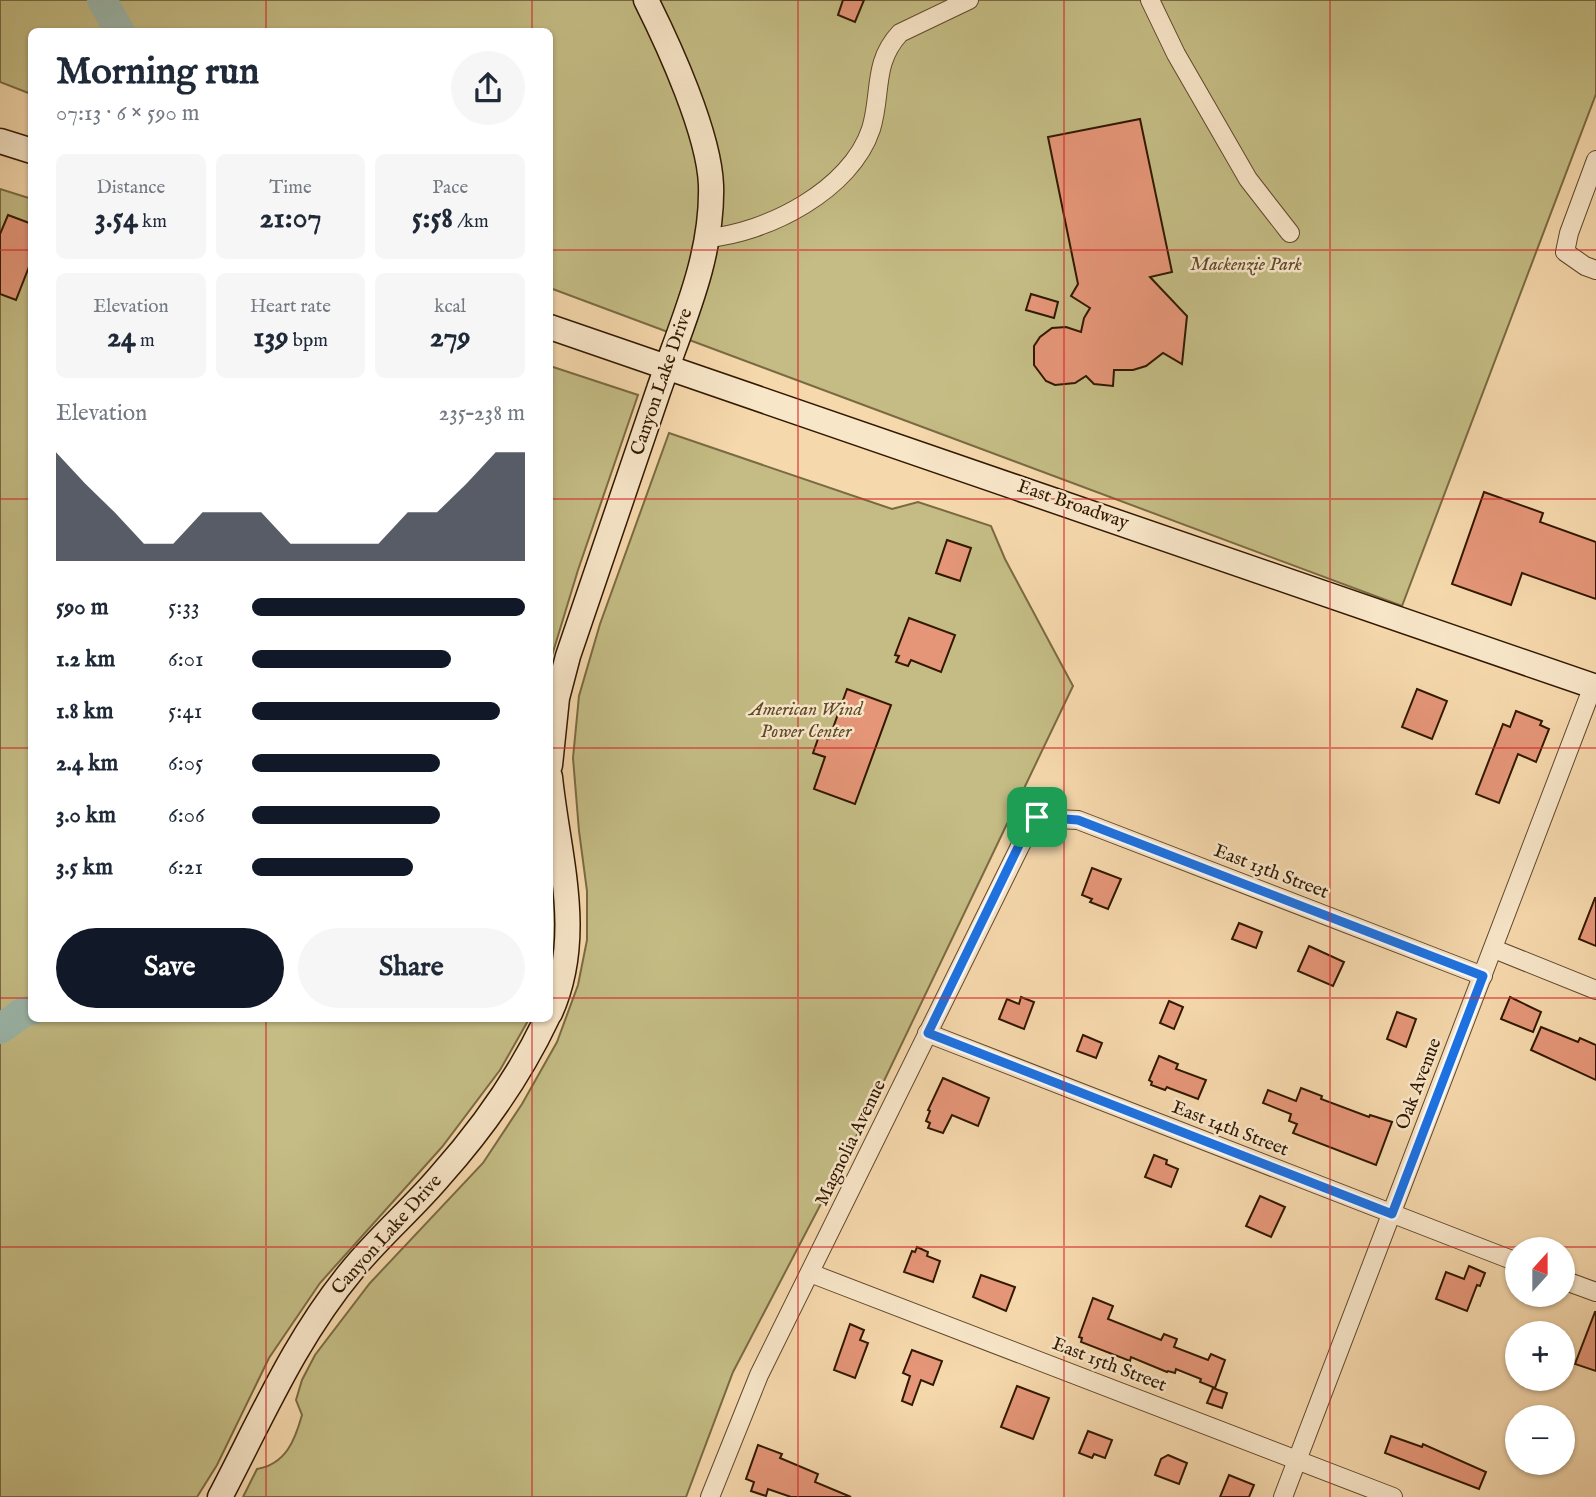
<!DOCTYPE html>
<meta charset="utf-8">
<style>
:root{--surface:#fff;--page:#f6f6f7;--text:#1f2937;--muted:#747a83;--accent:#111827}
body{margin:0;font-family:"IM FELL English",serif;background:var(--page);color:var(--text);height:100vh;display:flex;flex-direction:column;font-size:26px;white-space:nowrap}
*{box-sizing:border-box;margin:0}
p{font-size:23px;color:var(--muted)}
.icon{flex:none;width:38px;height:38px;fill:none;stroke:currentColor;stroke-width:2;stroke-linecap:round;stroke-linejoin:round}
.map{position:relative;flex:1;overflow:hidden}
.panel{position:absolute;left:28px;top:28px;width:525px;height:994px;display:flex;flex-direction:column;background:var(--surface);border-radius:10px;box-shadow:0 2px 5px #0004}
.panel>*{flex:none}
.needle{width:46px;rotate:21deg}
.tools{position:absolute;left:1505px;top:1237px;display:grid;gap:14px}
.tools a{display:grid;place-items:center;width:70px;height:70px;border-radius:50%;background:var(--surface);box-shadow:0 2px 5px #0004;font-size:35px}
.pin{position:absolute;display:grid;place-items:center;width:60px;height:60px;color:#fff;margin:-30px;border-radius:14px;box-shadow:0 4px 10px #0006}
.round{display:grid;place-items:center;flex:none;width:74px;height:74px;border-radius:37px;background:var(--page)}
.head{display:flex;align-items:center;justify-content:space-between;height:119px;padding:0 28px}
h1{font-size:38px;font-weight:700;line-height:52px}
.metrics{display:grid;grid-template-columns:repeat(3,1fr);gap:10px;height:119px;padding:7px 28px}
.metrics div{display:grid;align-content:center;border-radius:10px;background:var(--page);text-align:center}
.metrics b{font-size:30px;font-weight:700}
.metrics small{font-size:19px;font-weight:400}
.metrics p{font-size:19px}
.chart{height:196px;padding:14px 28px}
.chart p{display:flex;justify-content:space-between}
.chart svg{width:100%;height:126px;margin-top:7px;fill:var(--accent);opacity:.7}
.cta{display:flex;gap:14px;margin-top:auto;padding:14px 28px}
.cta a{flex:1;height:80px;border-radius:42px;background:var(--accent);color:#fff;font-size:28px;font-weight:700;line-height:80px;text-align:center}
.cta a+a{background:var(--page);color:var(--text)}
ul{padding:0 28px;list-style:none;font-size:23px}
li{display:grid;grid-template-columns:112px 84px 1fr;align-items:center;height:52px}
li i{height:18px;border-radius:9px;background:var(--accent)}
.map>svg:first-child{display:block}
</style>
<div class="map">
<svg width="1596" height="1497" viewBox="0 0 1596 1497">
<rect width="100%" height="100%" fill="#f5d8ac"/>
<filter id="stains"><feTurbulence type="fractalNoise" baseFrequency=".00286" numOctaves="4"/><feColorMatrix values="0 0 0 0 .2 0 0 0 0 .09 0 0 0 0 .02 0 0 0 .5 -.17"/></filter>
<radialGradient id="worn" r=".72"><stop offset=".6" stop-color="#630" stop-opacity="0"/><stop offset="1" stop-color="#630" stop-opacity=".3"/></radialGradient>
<g fill="#c4bc84" stroke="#7a6a42" stroke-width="2">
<path d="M0 0H1596V94L1402 606 550 288V32H32L31 94 0 82Z"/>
<path d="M0 189 32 199V1018L529 1019 500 1070 442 1147 320 1283 269 1358 217 1465 197 1497H0Z"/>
<path d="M550 366 638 395 578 570 550 662Z"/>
<path d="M669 433 892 509 918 502 991 526 1005 559 1073 686 871 1108 733 1372 686 1497H243L257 1469C286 1464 295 1440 302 1415L296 1400 302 1380 315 1355 370 1283 483 1163 522 1104 557 1042 578 985 587 940V891L579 831 573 758 579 696 600 624Z"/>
</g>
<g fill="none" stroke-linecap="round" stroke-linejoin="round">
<g stroke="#9cb9ae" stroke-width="30">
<path d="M102 0 120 32"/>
<path d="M0 1029 22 1013 32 1010"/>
</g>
</g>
<g fill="#e59678" stroke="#311800" stroke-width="2">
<path d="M843 0H864L855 22 838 15Z"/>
<path d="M1140 119 1172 272 1150 277 1187 316 1182 364 1163 353 1146 366 1133 370H1114L1113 386 1094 384 1086 376 1075 383 1055 385 1046 381 1034 365V346L1040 337 1052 328 1066 327 1081 332 1084 318 1090 308 1071 296 1078 284 1048 137Z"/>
<path d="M8 215 32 224V259L16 300 0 294V234Z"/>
<path d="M1031 294 1058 302 1054 318 1026 310Z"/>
<path d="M1484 492 1543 513 1540 522 1596 542V599L1522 573 1511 605 1452 584Z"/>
<path d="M947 540 971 548 960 581 936 573Z"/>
<path d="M909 618 955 635 941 672 911 660 908 666 896 662 899 656 895 655Z"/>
<path d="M847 689 891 705 855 804 814 789 825 757 813 753 819 736 829 739Z"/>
<path d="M1417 689 1447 701 1432 739 1402 727Z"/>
<path d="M1516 711 1542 721 1540 725 1549 729 1536 762 1518 754 1499 803 1476 794 1503 724 1510 727Z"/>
<path d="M1092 868 1121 879 1108 909 1090 902 1092 899 1082 895Z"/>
<path d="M1595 898H1596V946L1579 939Z"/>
<path d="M1239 923 1262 932 1256 948 1232 939Z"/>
<path d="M1309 946 1344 962 1333 986 1298 971Z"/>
<path d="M1021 997 1034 1002 1024 1029 999 1019 1007 999 1019 1004Z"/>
<path d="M1510 997 1541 1012 1533 1032 1501 1019Z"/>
<path d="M1169 1001 1183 1007 1174 1029 1160 1023Z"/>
<path d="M1397 1012 1416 1019 1406 1047 1387 1039Z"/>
<path d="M1541 1027 1578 1042 1580 1038 1596 1045V1080L1531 1050Z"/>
<path d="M1083 1035 1102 1043 1096 1058 1077 1051Z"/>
<path d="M1159 1056 1178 1064 1176 1069 1206 1080 1198 1099 1169 1088 1167 1087 1165 1090 1151 1085 1152 1082 1149 1080Z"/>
<path d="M943 1078 989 1098 978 1126 952 1115 943 1133 928 1128 930 1123 926 1121 930 1111 928 1110Z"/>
<path d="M1301 1088 1322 1096 1321 1099 1369 1117 1370 1115 1392 1122 1376 1165 1293 1133 1297 1124 1289 1121 1291 1114 1263 1103 1268 1090 1296 1101Z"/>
<path d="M1154 1155 1167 1160 1166 1164 1178 1169 1171 1187 1145 1177Z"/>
<path d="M1260 1196 1285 1207 1271 1237 1246 1226Z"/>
<path d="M917 1247 928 1252 927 1256 940 1261 933 1282 904 1272 912 1251 915 1252Z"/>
<path d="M1469 1266 1485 1273 1480 1286 1477 1285 1467 1311 1436 1299 1446 1272 1464 1279Z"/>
<path d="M981 1275 1015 1287 1006 1311 973 1297Z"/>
<path d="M1093 1298 1113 1306 1108 1319 1161 1340 1164 1334 1177 1339 1174 1347 1208 1360 1211 1354 1225 1360 1215 1388 1200 1382 1201 1379 1176 1369 1175 1373 1168 1371 1167 1372 1131 1357 1130 1361 1081 1342 1082 1338 1079 1337Z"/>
<path d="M1595 1312H1596V1371L1575 1364Z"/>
<path d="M850 1324 864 1330 860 1340 868 1343 855 1378 834 1370Z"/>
<path d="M912 1350 942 1361 933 1385 921 1380 912 1405 902 1401 910 1376 903 1373Z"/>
<path d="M1017 1386 1049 1398 1033 1439 1001 1427Z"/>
<path d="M1213 1388 1227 1393 1222 1408 1207 1403Z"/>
<path d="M1088 1431 1112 1440 1105 1458 1094 1454 1092 1458 1079 1453Z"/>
<path d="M1391 1436 1422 1447 1423 1444 1486 1472 1479 1489 1385 1453Z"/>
<path d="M758 1445 782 1454 780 1458 818 1474 815 1482 851 1497H791L768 1489 766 1496 751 1491 754 1482 746 1479Z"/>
<path d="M1168 1455 1187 1463 1179 1484 1155 1475 1161 1459Z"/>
<path d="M1229 1475 1254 1485 1249 1497H1220Z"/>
</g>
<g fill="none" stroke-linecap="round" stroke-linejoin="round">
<defs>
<g id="street">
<path d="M1150 0 1176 54 1248 179 1290 233"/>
<path d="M1596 160 1569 233 1565 252 1585 266 1596 270"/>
<path d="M707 238C767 233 851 190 871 129 882 94 872 63 900 33L969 0"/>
<path d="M1494 949 1596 990"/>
<path d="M927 1033 1517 1262"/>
<path d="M810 1273 1393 1497"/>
<path d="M1563 1280 1596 1292"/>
<path d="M710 1497 759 1375 1034 818 1078 820 1483 976"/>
<path d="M1283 1497 1593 686"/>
</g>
<g id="secondary">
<path d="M0 141 32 151"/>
<path d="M550 327 1596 687"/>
<path d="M550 765 557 698 568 656C599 567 629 478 659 389 682 323 713 257 711 185 709 133 669 46 646 0"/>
<path d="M550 777C558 856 585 936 550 1013"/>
<path d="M220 1497C261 1419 296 1337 353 1269 380 1236 413 1208 440 1176 482 1129 520 1075 547 1018"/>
</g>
</defs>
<use href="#street" stroke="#62482b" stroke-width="20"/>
<use href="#secondary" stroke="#311800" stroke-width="27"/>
<use href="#street" stroke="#f8e6c9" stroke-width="18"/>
<use href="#secondary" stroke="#f8e6c9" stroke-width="24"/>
</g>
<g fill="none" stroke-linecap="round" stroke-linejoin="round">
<defs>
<path id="route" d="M1037 817 1078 820 1483 976 1392 1214 928 1033 1023 837 1034 818Z"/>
</defs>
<use href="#route" stroke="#fff" stroke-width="14"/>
<use href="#route" stroke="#1a73e8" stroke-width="9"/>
</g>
<path fill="none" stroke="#d62828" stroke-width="2" stroke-opacity="0.55" d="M266 0V32M532 0V32M798 0V1497M1064 0V1497M1330 0V1497M0 250H32M550 250H1596M0 499H32M550 499H1596M0 748H32M550 748H1596M0 998H32M550 998H1596M266 1018V1497M532 1018V1497M0 1247H1596"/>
<g text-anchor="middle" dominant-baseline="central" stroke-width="5" stroke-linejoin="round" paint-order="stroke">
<g font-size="19" font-style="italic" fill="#5d4928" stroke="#f8e6c9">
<text x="1246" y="265">Mackenzie Park</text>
<text x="806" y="710">American Wind<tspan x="806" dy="22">Power Center</tspan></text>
</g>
<g font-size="19" fill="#311800" stroke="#f8e6c9">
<text transform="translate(662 382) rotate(-71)">Canyon Lake Drive</text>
<text transform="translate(1073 505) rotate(19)">East Broadway</text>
<text transform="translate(1271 872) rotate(21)">East 13th Street</text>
<text transform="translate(1419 1084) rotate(-69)">Oak Avenue</text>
<text transform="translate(1230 1129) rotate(21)">East 14th Street</text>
<text transform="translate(851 1143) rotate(-64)">Magnolia Avenue</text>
<text transform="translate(387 1235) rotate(-48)">Canyon Lake Drive</text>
<text transform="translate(1109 1365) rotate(21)">East 15th Street</text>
</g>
</g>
<rect width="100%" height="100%" filter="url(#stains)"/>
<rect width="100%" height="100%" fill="url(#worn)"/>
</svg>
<div class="tools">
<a><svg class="needle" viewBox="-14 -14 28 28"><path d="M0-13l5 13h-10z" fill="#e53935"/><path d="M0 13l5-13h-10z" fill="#747a83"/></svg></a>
<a>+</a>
<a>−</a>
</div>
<div class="pin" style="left:1037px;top:817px;background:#1e9e55"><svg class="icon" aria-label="arrive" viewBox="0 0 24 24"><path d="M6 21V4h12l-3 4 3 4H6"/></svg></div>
<section class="panel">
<div class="head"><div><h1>Morning run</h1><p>07:13 · 6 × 590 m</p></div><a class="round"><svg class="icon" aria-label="share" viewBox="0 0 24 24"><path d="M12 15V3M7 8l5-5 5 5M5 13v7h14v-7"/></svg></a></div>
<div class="metrics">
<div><p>Distance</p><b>3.54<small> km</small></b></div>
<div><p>Time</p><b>21:07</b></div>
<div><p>Pace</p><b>5:58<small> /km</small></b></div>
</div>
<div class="metrics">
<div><p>Elevation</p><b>24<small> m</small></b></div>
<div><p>Heart rate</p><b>139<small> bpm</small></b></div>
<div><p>kcal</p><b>279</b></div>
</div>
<div class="chart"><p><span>Elevation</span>235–238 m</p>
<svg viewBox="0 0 160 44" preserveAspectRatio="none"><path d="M0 44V6L10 17L20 27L30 38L40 38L50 27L60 27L70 27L80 38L90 38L100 38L110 38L120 27L130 27L140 17L150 6L160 6V44z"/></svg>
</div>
<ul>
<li><b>590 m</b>5:33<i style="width:100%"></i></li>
<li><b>1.2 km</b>6:01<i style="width:73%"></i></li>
<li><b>1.8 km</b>5:41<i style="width:91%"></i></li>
<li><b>2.4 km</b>6:05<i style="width:69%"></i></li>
<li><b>3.0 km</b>6:06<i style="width:69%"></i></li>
<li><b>3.5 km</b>6:21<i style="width:59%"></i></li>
</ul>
<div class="cta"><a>Save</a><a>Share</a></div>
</section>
</div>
